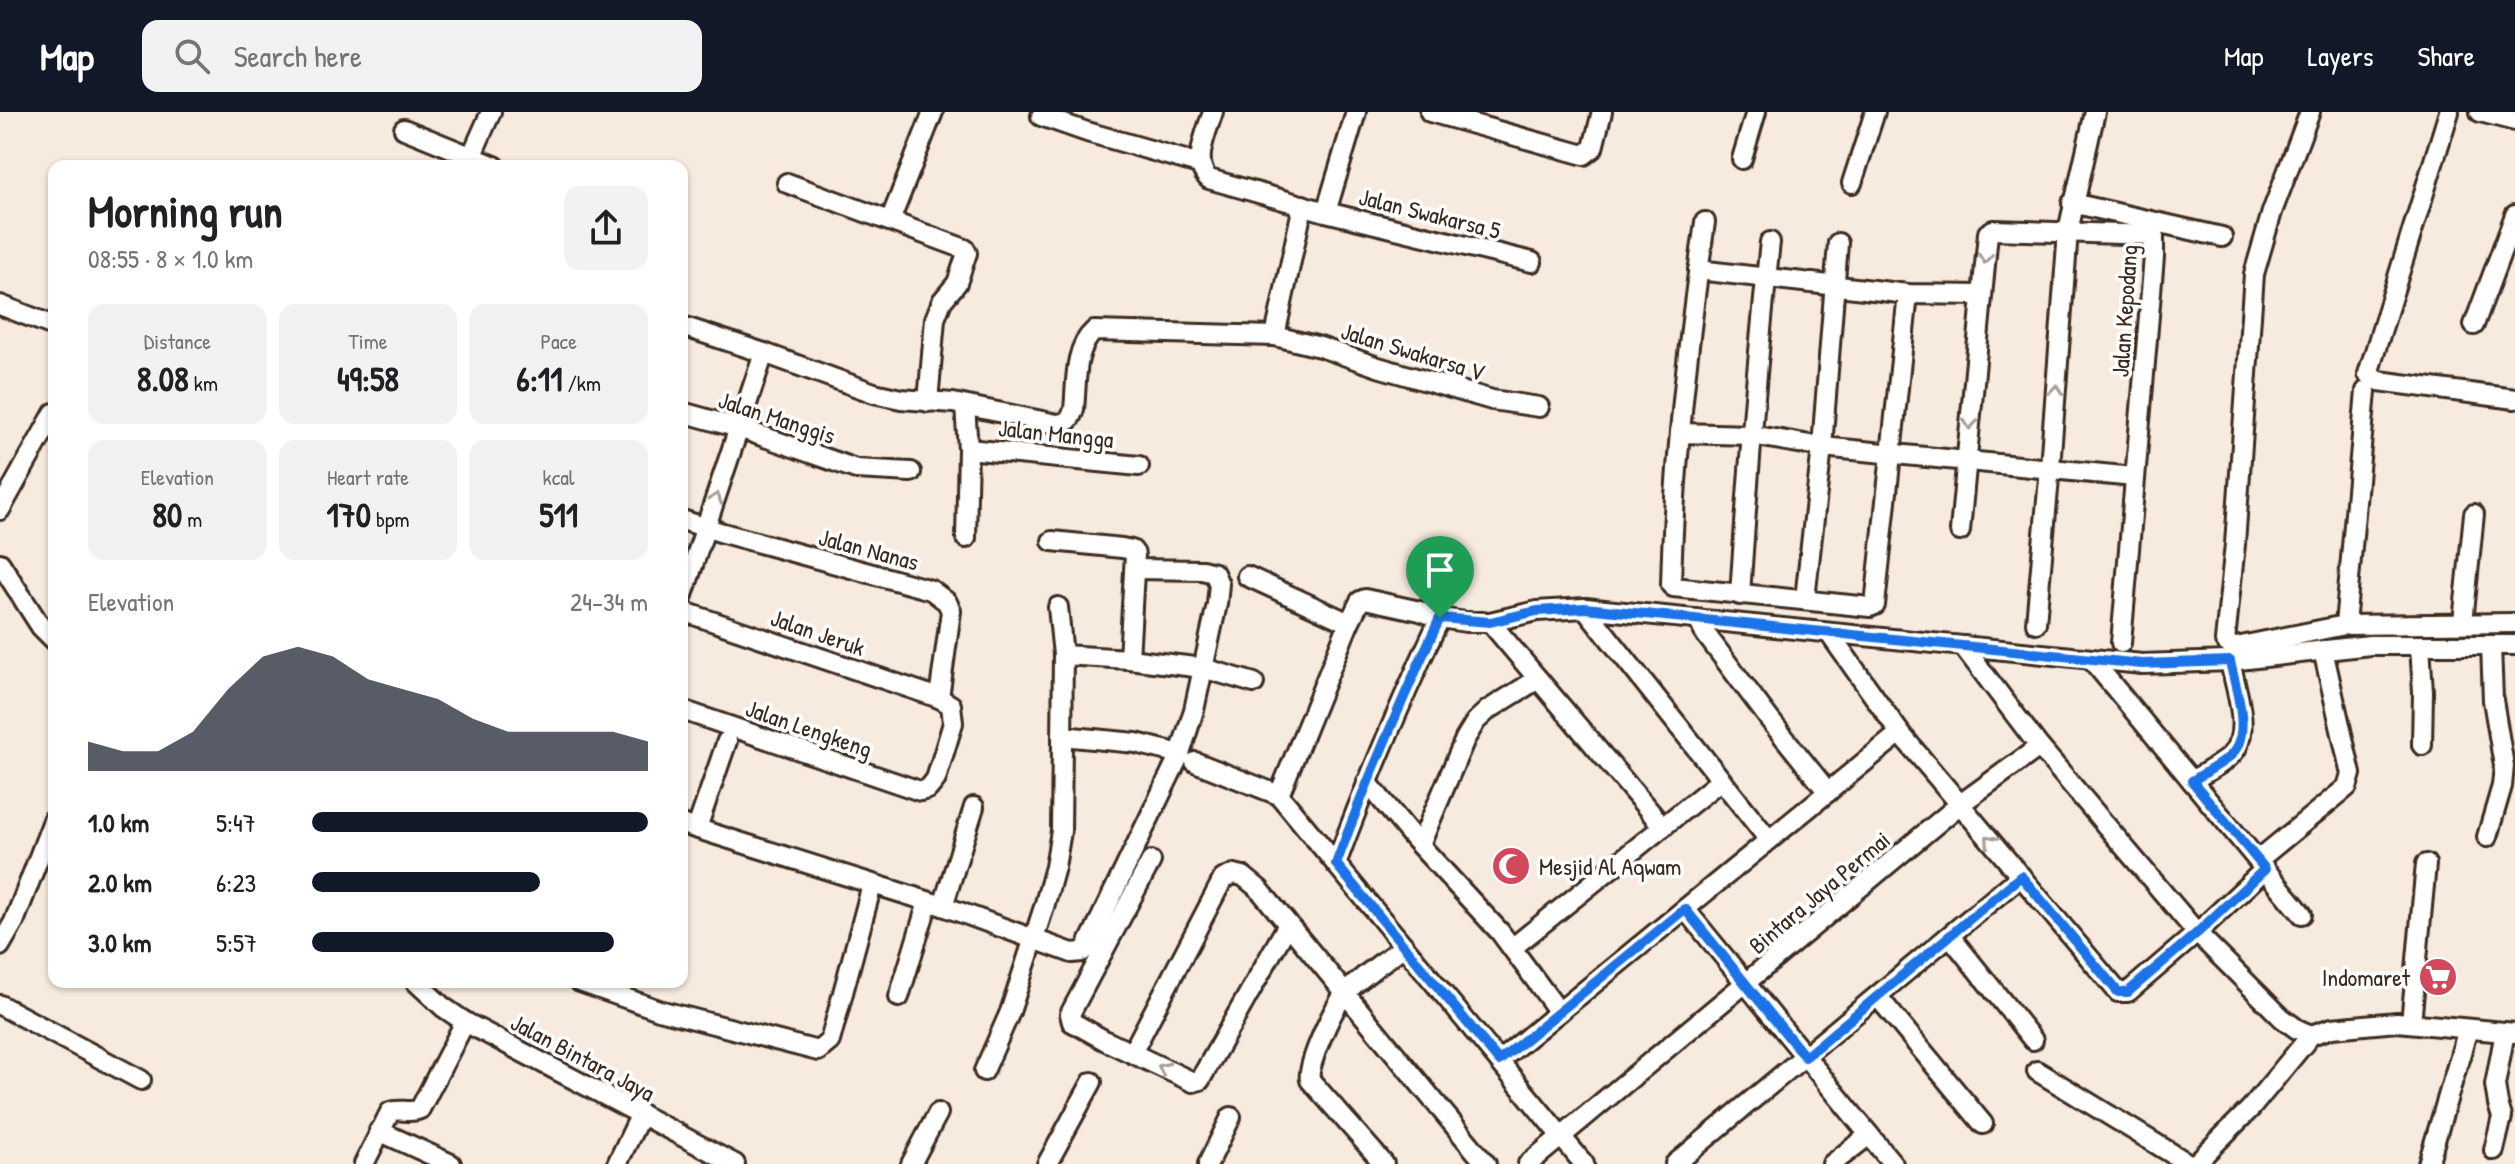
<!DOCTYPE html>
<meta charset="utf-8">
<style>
:root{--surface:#fff;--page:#f2f2f2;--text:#202124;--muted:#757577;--accent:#111827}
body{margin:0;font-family:"Patrick Hand",sans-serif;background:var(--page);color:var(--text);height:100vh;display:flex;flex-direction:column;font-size:30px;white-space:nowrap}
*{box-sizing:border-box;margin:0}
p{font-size:26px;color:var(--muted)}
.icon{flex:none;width:44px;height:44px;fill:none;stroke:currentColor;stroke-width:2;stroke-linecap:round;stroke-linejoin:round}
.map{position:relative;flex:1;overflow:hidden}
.side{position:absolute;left:48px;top:48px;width:640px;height:828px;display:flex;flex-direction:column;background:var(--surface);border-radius:16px;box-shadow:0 2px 6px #0004}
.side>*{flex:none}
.pin{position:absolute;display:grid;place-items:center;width:68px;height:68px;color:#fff;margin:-82px -34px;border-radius:50% 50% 50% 0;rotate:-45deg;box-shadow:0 0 8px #0007}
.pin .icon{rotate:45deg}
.round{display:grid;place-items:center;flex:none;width:84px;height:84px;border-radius:16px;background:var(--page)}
.headline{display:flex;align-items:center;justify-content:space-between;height:136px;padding:0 40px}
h1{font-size:44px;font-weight:700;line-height:60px}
.metrics{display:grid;grid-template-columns:repeat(3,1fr);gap:12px;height:136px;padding:8px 40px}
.metrics div{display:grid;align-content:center;border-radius:16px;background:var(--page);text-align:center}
.metrics b{font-size:34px;font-weight:700}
.metrics small{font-size:22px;font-weight:400}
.metrics p{font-size:22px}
.chart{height:224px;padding:16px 40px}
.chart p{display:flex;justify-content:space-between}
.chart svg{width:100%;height:144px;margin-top:8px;fill:var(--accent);opacity:.7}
ul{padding:0 40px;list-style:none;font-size:26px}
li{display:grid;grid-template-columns:128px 96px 1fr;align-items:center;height:60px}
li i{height:20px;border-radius:10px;background:var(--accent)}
header{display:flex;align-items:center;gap:48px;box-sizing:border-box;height:112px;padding:0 40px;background:var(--accent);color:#fff}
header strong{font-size:38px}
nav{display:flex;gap:44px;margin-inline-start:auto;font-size:28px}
.search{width:560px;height:72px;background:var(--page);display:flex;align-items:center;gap:20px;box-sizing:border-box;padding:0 28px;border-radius:16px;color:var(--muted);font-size:30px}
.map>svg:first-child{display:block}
</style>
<header>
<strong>Map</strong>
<div class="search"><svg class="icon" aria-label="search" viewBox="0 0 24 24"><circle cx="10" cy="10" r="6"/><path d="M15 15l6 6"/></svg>Search here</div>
<nav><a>Map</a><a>Layers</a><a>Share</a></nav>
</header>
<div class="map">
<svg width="2515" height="1052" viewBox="0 0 2515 1052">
<rect width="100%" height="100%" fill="#f7eadf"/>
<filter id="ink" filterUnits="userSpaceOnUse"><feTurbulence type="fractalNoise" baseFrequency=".0125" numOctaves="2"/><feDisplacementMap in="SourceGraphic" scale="16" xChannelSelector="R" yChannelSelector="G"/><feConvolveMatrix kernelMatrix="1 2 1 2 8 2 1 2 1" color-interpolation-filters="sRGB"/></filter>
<g filter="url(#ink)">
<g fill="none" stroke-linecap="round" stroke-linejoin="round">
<defs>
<g id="minor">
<path d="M1213 0C1207 19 1191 52 1209 67L1326 100 1532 150"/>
<path d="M1430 0 1584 43 1593 36 1602 0"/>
<path d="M2310 0 2272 100 2254 162 2235 432 2225 529 2231 534 2236 535 2345 513 2515 511"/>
<path d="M2449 0 2368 262 2379 269 2515 287"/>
<path d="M2480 0 2515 9"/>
<path d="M1041 4 1087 20 1199 52"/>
<path d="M404 17 495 54"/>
<path d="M471 45 491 0"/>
<path d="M1742 47 1756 0"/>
<path d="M787 71 965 137 967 141 957 171 942 189 935 207 928 290"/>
<path d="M1852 71 1875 0"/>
<path d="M2072 91 2222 125"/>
<path d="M1326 100 1356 0"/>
<path d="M890 109 933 0"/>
<path d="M1705 110C1688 231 1674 351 1671 473L1673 475 1870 495 1875 493 1908 182"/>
<path d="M1698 158 1908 182 1981 183"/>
<path d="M0 193 54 214"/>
<path d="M2474 213 2515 103"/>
<path d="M682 214 764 241 874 281 901 287 953 291 1057 312C1068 311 1071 307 1074 297 1077 272 1073 238 1094 219L1275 224 1320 235 1378 255 1492 288 1539 295"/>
<path d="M1275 224 1303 93"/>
<path d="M965 294 968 337 966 426"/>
<path d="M682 300 739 316 856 357 911 360"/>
<path d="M1680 321 1751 323 1822 335 2134 365"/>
<path d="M968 337 1139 354"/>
<path d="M0 398 54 301"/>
<path d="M682 408 723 421 931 478 947 490 951 499 939 586"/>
<path d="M1960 419 1988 121 1993 118 2154 123V145L2121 531"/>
<path d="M1052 429 1122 436 1132 438 1135 442 1129 547 1063 543"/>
<path d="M0 451 41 515 54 528"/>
<path d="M1247 464 1349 511"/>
<path d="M1740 483C1748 365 1757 247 1770 130"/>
<path d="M682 486 764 241"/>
<path d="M1805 487 1822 335 1838 131"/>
<path d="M1585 496 1769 728"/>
<path d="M682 499 939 586 951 593 953 611 936 667 928 677 920 679 682 598"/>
<path d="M1698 507 1704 520 1770 608 1828 680"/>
<path d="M1490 510 1663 715"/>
<path d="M2463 510 2474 402"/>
<path d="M2036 511 2050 355 2068 119 2095 0"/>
<path d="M2345 513 2366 279"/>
<path d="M1829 521 1900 621 2118 880H2128L2197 821 2265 757"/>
<path d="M1963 534 2038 633 2197 821 2282 906 2297 917 2311 923"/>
<path d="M2420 534 2423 580 2422 633"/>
<path d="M1129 547 1203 556 1254 571"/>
<path d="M2091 547 2302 802"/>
<path d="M1062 624 1136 631 1180 642 1194 598 1217 492 1219 472 1214 461 1202 458 1135 457"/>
<path d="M1195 650 1279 683 1584 1052"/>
<path d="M2192 669C2204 661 2219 654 2229 645 2254 624 2235 576 2230 549"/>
<path d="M1367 670 1415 728 1500 820 1559 900"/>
<path d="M1279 683 1349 511 1360 489 1365 487 1420 499 1440 506 1466 510H1490L1537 499 1585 496 2142 552 2230 549 2370 533H2515"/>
<path d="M682 712 943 794 1072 841 1082 840 1087 835 1180 642"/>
<path d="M697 716 727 629"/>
<path d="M2487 725 2502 674 2504 654 2493 588 2491 533"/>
<path d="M1420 733 1465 627 1476 609 1488 598 1538 567"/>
<path d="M2258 748 2347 675 2351 662 2323 538"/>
<path d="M1151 749 1070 902 1072 910 1106 929 1193 970 1200 968 1287 814"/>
<path d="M1336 752C1367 668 1402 587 1440 506"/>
<path d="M943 794 974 695"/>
<path d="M1685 797 1893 1052"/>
<path d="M1950 824 2033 928"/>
<path d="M0 834 14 810 54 706"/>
<path d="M1512 836 1721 668"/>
<path d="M416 870 443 895 465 910 735 1052"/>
<path d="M580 870 659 898 818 939 830 929 872 773"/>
<path d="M899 885 928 790"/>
<path d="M1878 885 1983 1012"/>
<path d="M0 893 141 968"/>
<path d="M2411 911 2426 752"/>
<path d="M1132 941 1223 767 1234 762 1243 764 1259 777 1486 1052"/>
<path d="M1499 949 1900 621"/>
<path d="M984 959 1010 900 1044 795 1055 755 1061 719 1063 543 1058 495"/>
<path d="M2037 959 2189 1052"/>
<path d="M379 1019 451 1052"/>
<path d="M2494 1038 2502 1005 2498 992 2495 973 2505 920"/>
<path d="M364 1052 390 1000C400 996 410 1002 420 997L465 910"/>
<path d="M617 1052 641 1002"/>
<path d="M911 1052 938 1001"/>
<path d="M1047 1052 1092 970"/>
<path d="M1208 1052 1231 1005"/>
<path d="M1384 1052 1310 968C1306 954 1334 894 1345 882 1356 868 1389 846 1404 834"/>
<path d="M1528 1052 1959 693 2039 635"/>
<path d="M1675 1052 2021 764"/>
<path d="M1832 1052 1869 1023"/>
<path d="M2195 1052 2251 996 2311 923 2332 916 2397 910 2515 921"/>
<path d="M2428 1052 2468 917"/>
</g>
</defs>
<use href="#minor" stroke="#3b2a1e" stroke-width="24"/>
<use href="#minor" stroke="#fff" stroke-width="18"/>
</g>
<defs><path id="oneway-chevron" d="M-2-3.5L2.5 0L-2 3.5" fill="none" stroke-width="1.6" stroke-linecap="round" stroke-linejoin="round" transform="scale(2)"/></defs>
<g stroke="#a79f9a">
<use href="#oneway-chevron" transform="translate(1985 146) rotate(96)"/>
<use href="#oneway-chevron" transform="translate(2056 278) rotate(-86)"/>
<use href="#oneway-chevron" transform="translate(1970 312) rotate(96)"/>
<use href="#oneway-chevron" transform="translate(716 386) rotate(-71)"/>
<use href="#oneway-chevron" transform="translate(1990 728) rotate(-131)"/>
<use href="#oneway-chevron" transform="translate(1163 956) rotate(-155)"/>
</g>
</g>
<g fill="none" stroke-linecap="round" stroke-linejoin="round" filter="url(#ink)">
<defs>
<path id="route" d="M1585 496 2142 552 2230 549C2235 576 2254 624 2229 645 2218 654 2204 661 2192 669L2265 757 2197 821 2128 880H2118L2021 764 1805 945 1685 797 1499 949 1336 752C1367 668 1402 587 1440 506L1490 510 1537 499Z"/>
</defs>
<use href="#route" stroke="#fff" stroke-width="16"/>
<use href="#route" stroke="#1a73e8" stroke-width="10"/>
</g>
<defs>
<symbol id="mosque-disc" viewBox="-11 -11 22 22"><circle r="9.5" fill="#d1495b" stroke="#fff"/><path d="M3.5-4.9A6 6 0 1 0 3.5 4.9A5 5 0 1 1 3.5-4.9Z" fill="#fff"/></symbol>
<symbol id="supermarket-disc" viewBox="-11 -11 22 22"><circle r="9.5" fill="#d1495b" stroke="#fff"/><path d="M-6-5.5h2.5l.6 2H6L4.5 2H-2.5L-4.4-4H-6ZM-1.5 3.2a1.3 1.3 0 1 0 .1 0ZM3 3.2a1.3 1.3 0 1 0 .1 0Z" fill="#fff"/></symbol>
</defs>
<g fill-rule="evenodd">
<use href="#mosque-disc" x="1489" y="732" width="44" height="44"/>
<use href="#supermarket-disc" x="2416" y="843" width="44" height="44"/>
</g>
<g text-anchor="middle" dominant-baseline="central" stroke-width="7" stroke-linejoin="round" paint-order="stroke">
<g font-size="24" fill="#3b2a1e" stroke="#fff">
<text transform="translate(1430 101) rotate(14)">Jalan Swakarsa 5</text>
<text transform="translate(2124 199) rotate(-86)">Jalan Kepodang</text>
<text transform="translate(1413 239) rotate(17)">Jalan Swakarsa V</text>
<text transform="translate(777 305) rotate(18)">Jalan Manggis</text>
<text transform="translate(1056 321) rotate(6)">Jalan Mangga</text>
<text transform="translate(869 437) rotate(15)">Jalan Nanas</text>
<text transform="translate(818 520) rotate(19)">Jalan Jeruk</text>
<text transform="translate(809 616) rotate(19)">Jalan Lengkeng</text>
<text transform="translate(1819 780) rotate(-40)">Bintara Jaya Permai</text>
<text transform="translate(583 945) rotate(28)">Jalan Bintara Jaya</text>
</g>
<g font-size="24" fill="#3b2a1e" stroke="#fff" text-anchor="start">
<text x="1539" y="754">Mesjid Al Aqwam</text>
<text x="2410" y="865" text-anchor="end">Indomaret</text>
</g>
</g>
</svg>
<div class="pin" style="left:1440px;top:506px;background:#1e9e55"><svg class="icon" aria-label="arrive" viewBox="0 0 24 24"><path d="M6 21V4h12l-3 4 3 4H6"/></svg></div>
<section class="side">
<div class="headline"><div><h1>Morning run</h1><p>08:55 · 8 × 1.0 km</p></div><a class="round"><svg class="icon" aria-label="share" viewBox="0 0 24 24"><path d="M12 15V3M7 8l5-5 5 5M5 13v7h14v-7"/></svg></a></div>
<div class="metrics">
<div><p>Distance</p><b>8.08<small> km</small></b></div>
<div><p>Time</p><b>49:58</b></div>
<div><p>Pace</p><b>6:11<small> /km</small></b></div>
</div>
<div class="metrics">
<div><p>Elevation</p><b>80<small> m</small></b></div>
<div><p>Heart rate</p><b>170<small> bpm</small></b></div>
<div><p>kcal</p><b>511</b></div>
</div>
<div class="chart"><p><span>Elevation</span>24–34 m</p>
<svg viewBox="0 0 160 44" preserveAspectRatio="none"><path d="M0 44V35L10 38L20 38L30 32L40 19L50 9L60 6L70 9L80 16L90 19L100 22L110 28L120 32L130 32L140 32L150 32L160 35V44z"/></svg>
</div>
<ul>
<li><b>1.0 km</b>5:47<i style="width:100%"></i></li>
<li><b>2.0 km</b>6:23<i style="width:68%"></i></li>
<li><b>3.0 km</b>5:57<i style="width:90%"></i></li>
</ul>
</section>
</div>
